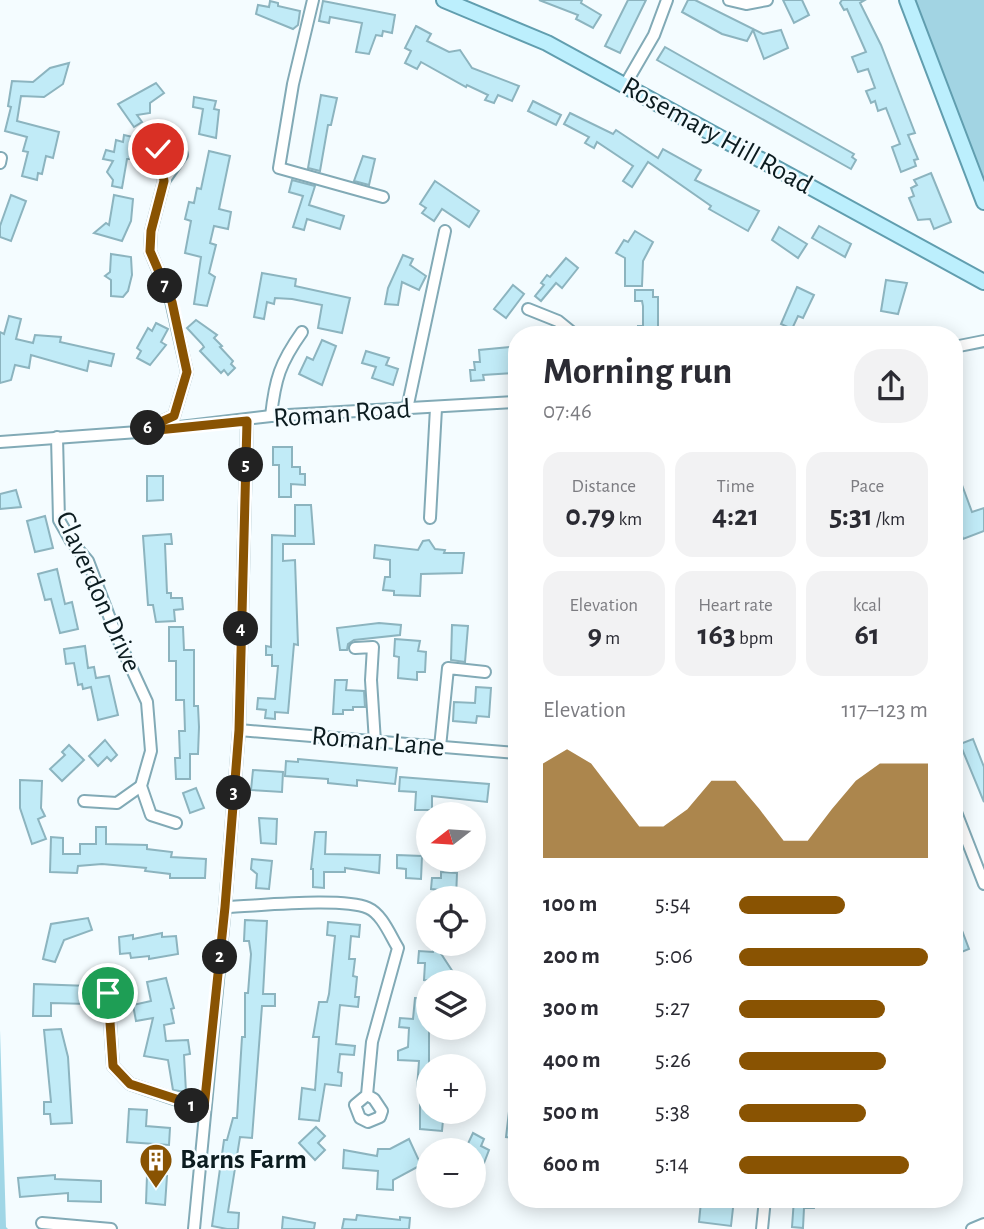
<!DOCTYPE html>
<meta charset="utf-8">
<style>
:root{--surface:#fff;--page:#f2f2f3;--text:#2b2b33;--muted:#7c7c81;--accent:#895302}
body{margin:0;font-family:"Alegreya Sans",sans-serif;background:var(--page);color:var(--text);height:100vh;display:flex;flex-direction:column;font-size:26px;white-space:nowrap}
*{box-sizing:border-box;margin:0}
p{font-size:23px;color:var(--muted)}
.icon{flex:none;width:38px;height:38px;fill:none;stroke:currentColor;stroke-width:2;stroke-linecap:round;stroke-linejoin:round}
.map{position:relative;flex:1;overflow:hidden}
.sheet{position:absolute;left:508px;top:326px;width:455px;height:882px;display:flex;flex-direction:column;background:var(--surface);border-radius:28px;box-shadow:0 4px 18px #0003}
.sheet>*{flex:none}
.needle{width:46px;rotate:253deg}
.controls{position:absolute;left:416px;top:802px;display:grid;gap:14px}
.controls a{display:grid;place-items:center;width:70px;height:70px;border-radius:50%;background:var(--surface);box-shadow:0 4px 18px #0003;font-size:35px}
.pin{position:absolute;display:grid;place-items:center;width:60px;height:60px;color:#fff;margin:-30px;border:4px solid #fff;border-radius:50%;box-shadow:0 2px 7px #0007}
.km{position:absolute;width:35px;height:35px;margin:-18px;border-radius:50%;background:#222;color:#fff;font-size:19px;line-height:35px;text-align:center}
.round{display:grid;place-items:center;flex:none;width:74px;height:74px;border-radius:28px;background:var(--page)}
.summary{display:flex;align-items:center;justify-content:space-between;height:119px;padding:0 35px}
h1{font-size:38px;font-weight:700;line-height:52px}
.stats{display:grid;grid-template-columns:repeat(3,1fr);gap:10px;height:119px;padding:7px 35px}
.stats div{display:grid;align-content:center;border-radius:18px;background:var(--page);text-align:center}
.stats b{font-size:30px;font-weight:700}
.stats small{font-size:19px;font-weight:400}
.stats p{font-size:19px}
.chart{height:196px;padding:14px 35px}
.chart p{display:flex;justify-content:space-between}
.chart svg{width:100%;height:126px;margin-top:7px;fill:var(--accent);opacity:.7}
ul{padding:0 35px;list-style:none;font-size:23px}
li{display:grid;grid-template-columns:112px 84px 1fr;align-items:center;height:52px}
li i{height:18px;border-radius:9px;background:var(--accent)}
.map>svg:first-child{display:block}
</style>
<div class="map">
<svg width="984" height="1229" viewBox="0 0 984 1229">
<rect width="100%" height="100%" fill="#f4fcff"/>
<path fill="#a2d4e3" d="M914 0H984V183Z"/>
<path fill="#a0d6e6" d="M0 1030 6 1227 8 1229H0Z"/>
<g fill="#c1ebf7" stroke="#8cb4bf" stroke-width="2">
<path d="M539 0H582L581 3 601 15 593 28 576 19 578 15Z"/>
<path d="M628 0H646L620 53 605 46Z"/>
<path d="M688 0H695L763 34 781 30 788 48 764 59 753 30 747 41 722 34 682 12Z"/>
<path d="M783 0H802L809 15 794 23Z"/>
<path d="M842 0H865L860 3 881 45 915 133 908 135 918 159 914 160 916 166 901 172 892 147 900 144 886 108 878 111 875 101 871 103 866 91 875 88 868 69 858 72 852 57 866 52 847 9 844 10 840 3Z"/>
<path d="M270 1 278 3V6L300 11 298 25 293 29 256 14 258 5 269 7Z"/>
<path d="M323 1 395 15 392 33 383 31 382 36 376 35 369 54 356 52 362 23 330 17 329 23 319 21Z"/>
<path d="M416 26 431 34 427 41 449 52 460 50 472 68 519 86 512 101 498 95 494 103 485 100 488 95 467 85 466 87 421 62 417 69 405 63 411 51 405 48Z"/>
<path d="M665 47 854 154 852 157 856 160 851 169 657 60Z"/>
<path d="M69 63 63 84 44 97 21 96 17 121 59 132 53 158 46 156 42 174 38 173 37 180 22 176 28 152 23 151 27 137 5 131 11 107 8 106 12 81 33 82 50 68Z"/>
<path d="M156 83 164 93 150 103V113L137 115 142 122 134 127 118 104Z"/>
<path d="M321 95 337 98 331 125H328L320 171 308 168Z"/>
<path d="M194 97 216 101 214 109 219 110 216 138 199 134 203 109 193 107Z"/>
<path d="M533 101 561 115 556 125 528 111Z"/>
<path d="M570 113 613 134 616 130 658 158 663 149 701 170 695 180 759 211 748 231 709 209 711 206 648 162 632 187 623 181 633 166 597 142 594 148 585 143 589 137 564 124Z"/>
<path d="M124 135 137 138 135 152 130 151V159H127L122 188 112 186 113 180 107 172 113 161 103 159 106 150 114 152 116 140 123 142Z"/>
<path d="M209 151 230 156 219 209 231 212 228 229 214 226 210 243 216 245 209 273 215 277 207 306 194 304 201 257 185 253 191 221 185 219 189 202 194 203 197 188 201 189Z"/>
<path d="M363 156 375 159 369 185 354 181Z"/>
<path d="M931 173 951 222 934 229 930 219 918 220 909 198 914 196 911 188 917 185 914 180Z"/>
<path d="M292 180 315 186 309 205 344 216 340 229 307 219 304 230 293 227 303 196 289 192Z"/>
<path d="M435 181 479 211 469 227 442 209 434 221 422 213 426 208 420 204Z"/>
<path d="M11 195 26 201 11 241 0 237V226Z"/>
<path d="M114 195 133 199 131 221 122 241 94 233 106 223 109 225Z"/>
<path d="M819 226 851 244 845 257 812 238Z"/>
<path d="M779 227 807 244 798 258 772 240Z"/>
<path d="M635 231 653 242 643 261 642 286H625V258L616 253 624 240 628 242Z"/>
<path d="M111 254 131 257 132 275 128 291 123 297 111 296V280L105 276 110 272Z"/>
<path d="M403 255 413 259 410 265 426 276 419 290 402 282 398 305 385 304 388 288Z"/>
<path d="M566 258 578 268 562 288 556 283 541 301 535 296 544 285 541 283 547 275 550 277Z"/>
<path d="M262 273 296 279 295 286 350 298 342 333 318 328 322 305 292 299 275 298 274 304 267 302 264 319 254 317Z"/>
<path d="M886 280 907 283 898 314 881 311Z"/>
<path d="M513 285 524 294 506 318 494 309Z"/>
<path d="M797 287 814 295 803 318 798 316 792 329 781 324Z"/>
<path d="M635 290H653V297H658V334H638V326H643V306L642 301H635Z"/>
<path d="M9 316 21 319 16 339 33 343 35 335 61 337 60 342 114 354 111 366 89 361 87 371 31 355 29 368 15 365 11 380 0 383V332L4 334Z"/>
<path d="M196 320 217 335 214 338 222 346 220 347 233 361 231 364 235 368 228 375 224 370 221 373 200 351 204 347 202 344 187 328Z"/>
<path d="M156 323 168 329 161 342 166 345 150 365 137 358 141 351 137 348 148 328 152 331Z"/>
<path d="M322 340 336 346 322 385 299 374 307 357 313 360Z"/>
<path d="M511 347 513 373 483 375 484 380 471 381 470 370H475L474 362H480L479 350Z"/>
<path d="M366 351 389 358 386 365 398 369 393 385 372 378 376 367 362 363Z"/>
<path d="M273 447H292V467H300V474H305V485L291 484V497H279V465H273Z"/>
<path d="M147 476H163V500L147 501Z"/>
<path d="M962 485 972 512 984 508V531L963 539 954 512V488Z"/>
<path d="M16 490 21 507 0 509V494Z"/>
<path d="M295 505H311L314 544H283V561L295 560 298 645 294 644 288 713 275 712V719L265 718 266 710 257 709 258 698 275 699 278 666H272V655H266V646L271 647 272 535 295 536Z"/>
<path d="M45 516 53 548 35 552 27 521Z"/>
<path d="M171 534 172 544H165L167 593H171V598H182L183 609 174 610 175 621 156 622 153 605H148L143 536Z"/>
<path d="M429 540 435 549 445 550 444 553H464L462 573 421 574 420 596 394 595V591L383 590 385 577H390V560L374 558 375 545 418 550 423 541Z"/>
<path d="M57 569 65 604 72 602 78 629 60 633 51 599 45 600 38 574Z"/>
<path d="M379 623 401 625 400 635 354 640 348 644 347 650H340L337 628Z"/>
<path d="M452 625 468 626 465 662 451 660Z"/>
<path d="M169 627H183L184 650H194V706H198L199 727 198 754H190V779H176L175 758H180L179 731H185L184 700H176V661H169Z"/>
<path d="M395 639 420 641 418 651 426 652 425 672H417V680L398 678 399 657 394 656Z"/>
<path d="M85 646 88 668 94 667 96 678 109 676 118 715 98 720 91 687 83 689 82 684 78 685 74 663 66 664 64 649Z"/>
<path d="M335 680H347L346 690 364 691 365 707H353V710H343V714H333Z"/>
<path d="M476 687 491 688 489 717 477 716 476 723 453 721 454 702 475 703Z"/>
<path d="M973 739 984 767V802L960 744Z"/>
<path d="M105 740 117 755 111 761 107 757 98 766 89 756Z"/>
<path d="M69 745 84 760 62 781 50 769 65 755 62 752Z"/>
<path d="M298 759 397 768 395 784 357 780V786L328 783V779L285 776 286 761 298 762Z"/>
<path d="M253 770 283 772 282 792 251 790Z"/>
<path d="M400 777 489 784 487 802 432 796V810H415L416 792 399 791Z"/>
<path d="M20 780 42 781 41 808 45 816 38 819 46 839 32 844 20 808Z"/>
<path d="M196 788 204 808 190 813 183 793Z"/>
<path d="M259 818 277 819 276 844 261 843Z"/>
<path d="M96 827H106V844L147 845V849L172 852 171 857 206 859 205 878H170V874L145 871 146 868 102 864 78 866 77 873 50 872 51 837 63 838V854H80V844H96Z"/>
<path d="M315 832H326L325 854 380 855 379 873 345 868V872H324V888L313 887V869H311Z"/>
<path d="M397 855 422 856 421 879 406 878V869L397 868Z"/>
<path d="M252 859 272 861 269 889 256 888 257 874 251 869Z"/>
<path d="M441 872 457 873 456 898H439L440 890 431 889 432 878H441Z"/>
<path d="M955 912 969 949 954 955V913Z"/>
<path d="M88 918 92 930 64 940 55 962 43 959 51 924Z"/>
<path d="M245 920 267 921 263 994H275V1006H262L252 1138 240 1137 228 1212 239 1213 238 1229H227L212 1226 224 1140H227L233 1118H237L242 1037H245V993H248L251 954 249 941H244Z"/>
<path d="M328 922 360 925 359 937 351 936 349 959H355L353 976 357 977 355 997H359L358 1007 340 1005 336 1044 355 1046 354 1055 340 1054 338 1072 342 1073 341 1086 325 1084 319 1121 299 1119 302 1088 315 1090 319 1037H313L319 1002H327L329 994 335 936 327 935Z"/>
<path d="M162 933V937L176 936 178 954 149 959V956L131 958 130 953 120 954 119 937 133 935V939Z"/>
<path d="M434 943 453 972 447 982 424 980 425 963H418L419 951 433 952Z"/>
<path d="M166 978 174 1008 171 1009 174 1023 164 1025 166 1041 188 1040 190 1054 184 1055 186 1092 173 1090 168 1060 144 1056 153 1018 136 1021 133 1005 151 1001 147 982Z"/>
<path d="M34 984 89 986 88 1004 51 1003V1016H33Z"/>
<path d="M415 998 429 999V1111H437L436 1119 443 1120 442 1131 420 1129V1095L417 1088 419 1061 398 1060V1051L408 1047 409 1028 399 1027 400 1018 413 1019Z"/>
<path d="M61 1029 68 1057 72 1123 51 1124 50 1114H44V1102H51L44 1030Z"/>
<path d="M510 1103 516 1104V1138L506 1137Z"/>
<path d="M129 1109 147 1110 146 1126 170 1128 169 1145 127 1142Z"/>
<path d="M316 1127 325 1136 318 1143 325 1150 315 1160 299 1143Z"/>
<path d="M473 1133 484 1139 481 1146 489 1150 484 1163 474 1159V1150H465Z"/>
<path d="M409 1139 421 1165 393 1180V1190L377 1189 378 1171 343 1168 344 1150 377 1156 378 1149H390Z"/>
<path d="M55 1175V1179L101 1181V1202L68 1201V1193L20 1197 18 1178Z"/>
<path d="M147 1175 167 1176 165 1205 146 1203Z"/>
<path d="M714 1199H734L731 1226 699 1222 701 1202 714 1203Z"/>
<path d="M794 1199H815L814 1208H804L803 1228 792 1227Z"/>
<path d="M357 1215 400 1220V1217L410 1218 409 1229H342L344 1219 356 1220Z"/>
<path d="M283 1217 315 1223 314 1229H282Z"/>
</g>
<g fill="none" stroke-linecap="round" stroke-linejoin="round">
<defs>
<g id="minor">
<path d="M313 0 293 84 279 168 383 197"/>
<path d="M729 0 746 4 767 0"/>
<path d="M625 85 654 35 667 0"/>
<path d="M0 163 1 158"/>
<path d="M528 309 558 321 574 334"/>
<path d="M954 347 984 341"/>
<path d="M407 409 445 231"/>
<path d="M271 416C275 379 280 363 302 332"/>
<path d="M147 428 174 416 187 372 171 301 150 251 151 231 164 181 158 149 161 142 178 139 182 155 164 181"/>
<path d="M57 437 59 520 71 541 88 561 117 637 147 702 151 751 141 786 151 815 176 823"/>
<path d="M0 442 138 432 271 416 516 402"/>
<path d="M430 518 436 408"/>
<path d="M355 648 373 647 371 680 375 742"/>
<path d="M239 730 516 753"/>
<path d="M440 747 448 668 485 672"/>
<path d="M84 801 117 803 141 786"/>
<path d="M954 807 984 884"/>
<path d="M225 907C258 906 342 897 368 908 382 914 390 935 398 948L372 1042 367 1095 355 1105 360 1118 368 1122 380 1117 382 1111 374 1099 367 1095"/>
<path d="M108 993 113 1066 130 1084 204 1109"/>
<path d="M42 1223 111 1229"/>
<path d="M194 1229 225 907 239 730 247 421"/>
<path d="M762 1229 765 1199"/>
<path d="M972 1229 984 1224"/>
</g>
<g id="major">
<path d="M444 0 547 43 984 282"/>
<path d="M907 0 984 202"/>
</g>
</defs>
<use href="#minor" stroke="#82aab6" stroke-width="14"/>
<use href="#major" stroke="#619eaf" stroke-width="18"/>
<use href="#minor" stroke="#fff" stroke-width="10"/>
<use href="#major" stroke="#bceffd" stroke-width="14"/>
</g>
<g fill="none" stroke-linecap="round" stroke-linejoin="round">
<defs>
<path id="route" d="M108 993 113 1066 130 1084 204 1108 225 907 239 730 247 421 138 432 174 416 187 372 172 302 150 251 151 231 164 181 158 149"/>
</defs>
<use href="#route" stroke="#fff" stroke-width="14"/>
<use href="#route" stroke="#895302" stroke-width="9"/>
</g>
<defs>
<symbol id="building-pin" viewBox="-11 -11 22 30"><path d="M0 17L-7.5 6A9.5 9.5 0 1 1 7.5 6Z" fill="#895302" stroke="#f4fcff"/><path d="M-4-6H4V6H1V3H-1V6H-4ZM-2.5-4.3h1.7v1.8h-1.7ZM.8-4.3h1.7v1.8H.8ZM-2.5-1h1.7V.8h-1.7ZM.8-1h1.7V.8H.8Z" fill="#fff"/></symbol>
</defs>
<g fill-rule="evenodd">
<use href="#building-pin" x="137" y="1141" width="38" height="52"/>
</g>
<g text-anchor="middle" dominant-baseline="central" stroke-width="5" stroke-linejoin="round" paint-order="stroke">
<g font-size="28" fill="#0c1c20" stroke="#f4fcff">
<text transform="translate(717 136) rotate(29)">Rosemary Hill Road</text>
<text transform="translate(342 414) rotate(-4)">Roman Road</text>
<text transform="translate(98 592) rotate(66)">Claverdon Drive</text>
<text transform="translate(378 742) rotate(5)">Roman Lane</text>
</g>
<g font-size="28" font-weight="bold" fill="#0c1c20" stroke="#f4fcff" text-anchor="start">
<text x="180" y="1160">Barns Farm</text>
</g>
</g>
</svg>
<div class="controls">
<a><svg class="needle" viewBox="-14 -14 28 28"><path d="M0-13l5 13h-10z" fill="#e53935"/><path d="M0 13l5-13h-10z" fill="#7c7c81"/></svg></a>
<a><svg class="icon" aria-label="locate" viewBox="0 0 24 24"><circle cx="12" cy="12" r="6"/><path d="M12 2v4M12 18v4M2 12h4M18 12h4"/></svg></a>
<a><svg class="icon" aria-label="layers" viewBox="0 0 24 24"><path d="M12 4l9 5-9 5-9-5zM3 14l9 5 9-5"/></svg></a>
<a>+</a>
<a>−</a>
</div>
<div class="pin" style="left:108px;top:993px;background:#1e9e55"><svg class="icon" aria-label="arrive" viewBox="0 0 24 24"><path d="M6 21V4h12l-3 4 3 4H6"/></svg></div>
<div class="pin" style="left:158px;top:149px;background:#d93025"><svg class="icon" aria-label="check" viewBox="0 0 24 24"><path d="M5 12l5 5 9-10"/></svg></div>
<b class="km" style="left:192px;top:1106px">1</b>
<b class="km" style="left:220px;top:957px">2</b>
<b class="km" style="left:234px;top:793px">3</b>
<b class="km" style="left:241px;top:629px">4</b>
<b class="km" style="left:246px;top:465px">5</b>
<b class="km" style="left:148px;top:428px">6</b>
<b class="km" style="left:165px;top:286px">7</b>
<section class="sheet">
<div class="summary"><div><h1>Morning run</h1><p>07:46</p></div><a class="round"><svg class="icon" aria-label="share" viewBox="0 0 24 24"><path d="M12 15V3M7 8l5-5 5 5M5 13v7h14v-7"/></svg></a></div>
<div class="stats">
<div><p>Distance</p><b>0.79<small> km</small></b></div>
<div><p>Time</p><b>4:21</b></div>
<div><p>Pace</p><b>5:31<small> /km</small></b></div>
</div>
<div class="stats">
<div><p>Elevation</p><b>9<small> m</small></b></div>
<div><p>Heart rate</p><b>163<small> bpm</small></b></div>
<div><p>kcal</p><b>61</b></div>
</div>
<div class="chart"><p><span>Elevation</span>117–123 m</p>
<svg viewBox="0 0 160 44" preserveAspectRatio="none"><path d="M0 44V11L10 6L20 11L30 22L40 33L50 33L60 27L70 17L80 17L90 27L100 38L110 38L120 27L130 17L140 11L150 11L160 11V44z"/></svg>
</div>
<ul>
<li><b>100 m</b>5:54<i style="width:56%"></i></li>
<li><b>200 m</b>5:06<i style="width:100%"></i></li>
<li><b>300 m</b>5:27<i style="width:77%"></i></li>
<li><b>400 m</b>5:26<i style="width:78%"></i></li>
<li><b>500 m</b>5:38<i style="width:67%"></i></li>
<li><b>600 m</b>5:14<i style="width:90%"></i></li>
</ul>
</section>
</div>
